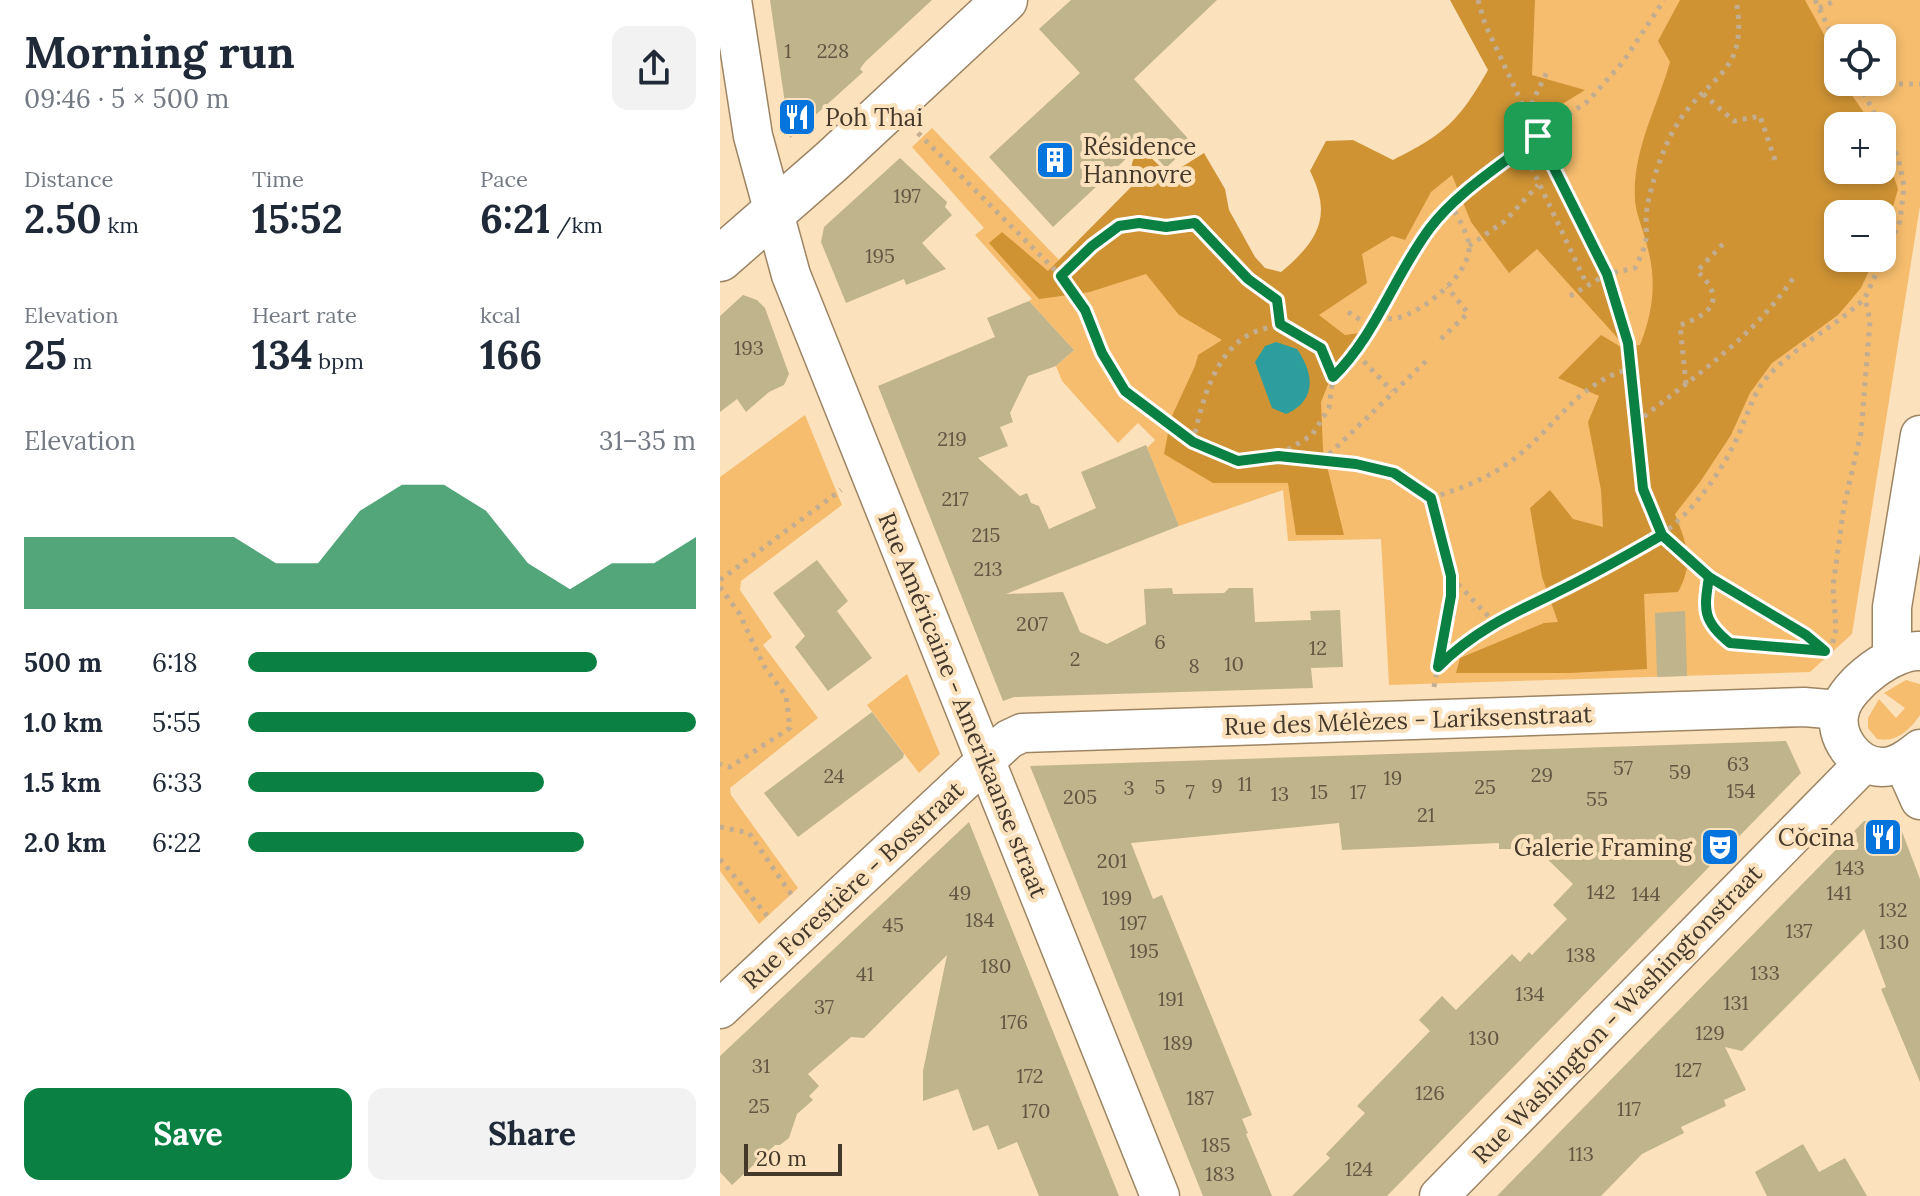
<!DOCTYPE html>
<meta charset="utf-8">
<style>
:root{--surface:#fff;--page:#f2f2f3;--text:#1f2937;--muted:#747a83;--accent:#0b8043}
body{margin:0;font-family:Lora,serif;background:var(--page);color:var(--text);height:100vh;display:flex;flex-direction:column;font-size:30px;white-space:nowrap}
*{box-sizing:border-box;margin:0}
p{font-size:26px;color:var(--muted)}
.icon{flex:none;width:44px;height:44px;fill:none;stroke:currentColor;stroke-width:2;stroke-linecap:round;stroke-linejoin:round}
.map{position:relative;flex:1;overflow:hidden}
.sheet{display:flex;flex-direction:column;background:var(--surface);width:720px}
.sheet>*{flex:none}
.controls{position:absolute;left:1104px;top:24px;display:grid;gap:16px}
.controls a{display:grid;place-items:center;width:72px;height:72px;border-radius:16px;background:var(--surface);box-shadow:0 4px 12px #0003;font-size:40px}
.scale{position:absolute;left:24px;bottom:20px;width:98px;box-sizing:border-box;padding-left:8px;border:4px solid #43382a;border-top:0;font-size:22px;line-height:28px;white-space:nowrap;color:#43382a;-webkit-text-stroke:6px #fce1bd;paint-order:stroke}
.pin{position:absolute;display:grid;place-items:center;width:68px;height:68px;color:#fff;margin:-34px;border-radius:16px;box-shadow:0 4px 12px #0006}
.round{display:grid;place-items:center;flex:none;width:84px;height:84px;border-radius:16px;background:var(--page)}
.head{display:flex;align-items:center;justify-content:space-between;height:136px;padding:0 24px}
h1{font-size:44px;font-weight:700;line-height:60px}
.metrics{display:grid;grid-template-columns:repeat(3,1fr);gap:12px;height:136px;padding:8px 24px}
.metrics div{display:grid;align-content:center}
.metrics b{font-size:40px;font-weight:700}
.metrics small{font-size:22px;font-weight:400}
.metrics p{font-size:22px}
.chart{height:224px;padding:16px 24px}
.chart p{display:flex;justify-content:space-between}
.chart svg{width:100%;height:144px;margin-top:8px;fill:var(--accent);opacity:.7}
.button{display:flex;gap:16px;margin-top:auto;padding:16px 24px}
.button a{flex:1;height:92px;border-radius:16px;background:var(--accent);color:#fff;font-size:32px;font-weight:700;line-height:92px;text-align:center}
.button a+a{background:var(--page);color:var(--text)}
ul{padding:0 24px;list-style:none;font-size:26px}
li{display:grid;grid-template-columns:128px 96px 1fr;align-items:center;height:60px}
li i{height:20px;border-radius:10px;background:var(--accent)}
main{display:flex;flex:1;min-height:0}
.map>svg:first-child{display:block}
</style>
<main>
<section class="sheet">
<div class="head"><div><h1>Morning run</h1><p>09:46 · 5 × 500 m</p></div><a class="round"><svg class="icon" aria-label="share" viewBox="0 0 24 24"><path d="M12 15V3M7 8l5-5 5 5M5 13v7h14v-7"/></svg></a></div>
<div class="metrics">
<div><p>Distance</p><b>2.50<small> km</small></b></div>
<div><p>Time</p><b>15:52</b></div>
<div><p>Pace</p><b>6:21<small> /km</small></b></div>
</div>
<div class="metrics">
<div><p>Elevation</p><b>25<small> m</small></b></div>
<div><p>Heart rate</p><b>134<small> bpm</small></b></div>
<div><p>kcal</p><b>166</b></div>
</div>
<div class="chart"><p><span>Elevation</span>31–35 m</p>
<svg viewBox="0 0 160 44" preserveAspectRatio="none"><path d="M0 44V22L10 22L20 22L30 22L40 22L50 22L60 30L70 30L80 14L90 6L100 6L110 14L120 30L130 38L140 30L150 30L160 22V44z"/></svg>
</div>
<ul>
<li><b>500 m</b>6:18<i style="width:78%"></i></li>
<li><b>1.0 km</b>5:55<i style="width:100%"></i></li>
<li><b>1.5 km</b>6:33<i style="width:66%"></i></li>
<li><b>2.0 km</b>6:22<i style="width:75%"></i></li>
</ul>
<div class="button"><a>Save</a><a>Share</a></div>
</section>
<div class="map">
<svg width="1200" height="1196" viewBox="0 0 1200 1196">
<rect width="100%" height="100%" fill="#fce1bd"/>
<g fill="#f6bd6e" fill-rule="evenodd">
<path d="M745 0H1200V206L1132 634 1090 672 669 685 661 539 568 541 563 490 459 526 427 448 435 440 418 423 398 443 342 381 336 366 354 350 309 301 312 299 255 235 264 228 192 147 212 128 343 264 446 168 559 292 786 91ZM1118 38H1162V82H1118ZM1118 126H1162V170H1118ZM1118 214H1162V258H1118Z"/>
<path d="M85 415 122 505 21 581 20 590 52 637 43 645 98 718 10 788 11 795 78 888 39 924 0 871V477Z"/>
<path d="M187 674 220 754 199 773 147 705Z"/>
<path d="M1186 680 1200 684V715C1190 730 1176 743 1157 739L1148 728V718L1159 699 1176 718 1185 708 1164 693Z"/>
</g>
<g fill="#cf9334">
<path d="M730 0H815L812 75 865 90 807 126 878 268 903 344 817 249 789 273 751 222 732 175 711 192 685 240 672 236 642 254 647 283 599 315 625 335 639 333C637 346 630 359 617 362L601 402 603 450 624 535H576L568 483H493L444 454 451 418 475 366 478 355 502 340 459 315 426 274 370 292 319 299 269 243 282 232 328 271 413 185C411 171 409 158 422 149L449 175 484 153 505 189 509 210 535 257 545 268 561 272C598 241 613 217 590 171L606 141 633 140 673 160C725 134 739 121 768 70Z"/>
<path d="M960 0H1085C1098 25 1118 53 1118 82H1123L1153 126H1118V170H1162V141L1178 189 1163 242 1162 244V214H1118V258H1155L1141 288 1118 315 1052 363 1030 393 1011 435 980 482 955 514C966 543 975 562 958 592L924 594 927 669 850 673H736L740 658 824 623 838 622 822 577 810 508 830 490 853 519 883 527 881 490 868 422 879 396 838 378 881 335 901 347 920 345C934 310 937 278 926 242 923 229 916 214 915 200 912 151 937 108 950 62L938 41Z"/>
</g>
<path fill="#2d9e9d" d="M556 342 577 349C595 375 596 401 566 414L552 408 535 362 545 346Z"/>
<g fill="#bfb48c">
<path d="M50 0H212L145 62 140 69 143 72 70 138Z"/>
<path d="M351 0H497L414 79 472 143 446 168 423 143 333 227 269 157 360 73 319 29Z"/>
<path d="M180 158 227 202 225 207 232 215 202 243 226 269 186 285 184 279 126 303 101 242 104 227Z"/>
<path d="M23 295 37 300 45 308 69 374 64 385 49 392 26 412 17 399 0 412V316Z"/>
<path d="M309 301 354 350 336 366 308 376 290 413 293 422 280 427 288 446 258 458 300 496 307 493 311 503 319 506 329 529 376 508 361 472 426 445 459 526 286 594 343 592 360 632 387 644 426 624 424 589 452 588 453 594 504 593 509 588H533L535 622 591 620 590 611 620 610 623 667 591 668 593 688 294 697 283 701 158 386 275 337 267 318Z"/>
<path d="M97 560 128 601 117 611 152 658 108 691 75 647 85 636 53 593Z"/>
<path d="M965 611 967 676 937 677 935 613Z"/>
<path d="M152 712 184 754 183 758 78 837 44 793Z"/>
<path d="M1066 741 1081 773 667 1196H572L610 1158 606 1154 645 1113 637 1106 710 1031 699 1020 722 996 736 1010 792 954 800 962 809 952 812 955 847 919 833 905 853 884 817 849H779V843L622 850 619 823 411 843 433 899 442 895 532 1115 522 1119 528 1133 526 1134 552 1196H483L310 766Z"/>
<path d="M1144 821 1181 829 1200 879V1082L1161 989 1166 987 1144 929 1022 1051 1005 1047 1026 1090 1004 1100 1006 1106 961 1127 964 1133 922 1154 881 1196H777Z"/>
<path d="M249 822 399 1196H319L297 1142 278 1150 268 1125 253 1131 238 1089 203 1101V1071L227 955 144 1038 131 1037 88 1074 99 1086 89 1096 93 1100 77 1114 69 1138 60 1145H55L12 1185 0 1172V1056Z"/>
<path d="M1083 1144 1099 1172 1125 1158 1147 1196H1047L1035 1172Z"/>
</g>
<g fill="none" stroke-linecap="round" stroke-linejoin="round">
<defs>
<g id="minor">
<path d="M12 0 33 136 71 275 440 1196"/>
<path d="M1200 651C1174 649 1127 684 1120 710 1113 736 1135 767 1162 767 1177 767 1189 758 1200 749"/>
<path d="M1172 658V607L1200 435"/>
<path d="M1183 762 1200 800"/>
<path d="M0 1009 289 739 302 733 1084 707 1120 710"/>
<path d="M719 1196 1143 764"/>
</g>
<path id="secondary" d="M0 259 112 161 285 0"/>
</defs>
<use href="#minor" stroke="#9d8564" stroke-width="41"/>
<use href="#secondary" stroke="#9d8564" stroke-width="47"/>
<g stroke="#c3ad90" stroke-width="5" stroke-dasharray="4 6" stroke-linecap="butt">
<path d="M758 0 765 24 807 114 887 274 908 343 923 489 942 535 989 577 1086 635 1110 654 1116 629 1113 586 1124 506 1141 433 1150 321 1145 298 1180 221 1184 186 1178 157 1162 129"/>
<path d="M1095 0 1118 47"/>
<path d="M1099 8 1117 0"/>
<path d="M1139 84H1200"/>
<path d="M1139 84 1161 126"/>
<path d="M983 94 1014 121 1040 116 1056 163"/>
<path d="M807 113 827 72"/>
<path d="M198 133 341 276 365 310 382 353 405 391 473 442 518 461 558 456 636 464 674 473 711 498 731 576V596L714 687"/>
<path d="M803 149 867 285"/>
<path d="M749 246 785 221 818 185"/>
<path d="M341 276 372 246 399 226 419 223 446 227 475 223 528 279 557 300 560 324"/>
<path d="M850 296 887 274 915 268C919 259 925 249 926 239 927 229 925 218 927 208 932 182 942 149 956 126 987 74 1030 76 1016 0"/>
<path d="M628 312 652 327"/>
<path d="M658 319C664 319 671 319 677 318 702 313 752 273 749 245 747 231 738 218 731 205"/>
<path d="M721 339 748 313 727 287"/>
<path d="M637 354 672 391"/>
<path d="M966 384 960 325C993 314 1006 298 977 271L1005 242"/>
<path d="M916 423C974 376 1031 340 1074 277"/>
<path d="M473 442C481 406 492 359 525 337 535 330 549 328 560 324L601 348 613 377"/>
<path d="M559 455 592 435 609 408 613 377 636 354 680 274 711 227 731 205 818 136 868 101 903 62 944 0"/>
<path d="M602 461 706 361 708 364"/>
<path d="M711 498C743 488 772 477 799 455 837 424 859 383 909 369"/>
<path d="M731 577 775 623"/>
<path d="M989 577C983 609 982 621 1010 643L1104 651"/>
<path d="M0 580 121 490"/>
<path d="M0 587 19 613 44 666 66 696 70 728 10 767 0 764"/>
<path d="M718 667C780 603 872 587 942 534 976 509 1002 471 1019 434 1028 413 1034 391 1049 375 1077 345 1115 327 1144 299"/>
<path d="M0 827 29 833 73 897"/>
<path d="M0 859 49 918"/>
</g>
<use href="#minor" stroke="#fff" stroke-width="38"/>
<use href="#secondary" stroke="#fff" stroke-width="44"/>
</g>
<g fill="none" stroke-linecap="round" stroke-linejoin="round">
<defs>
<path id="route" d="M818 136C782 165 738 191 710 228 674 276 656 335 613 377L601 348 560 324 557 300 528 279 475 223 446 227 419 223 399 226 372 246 341 276 365 310 382 353 405 391 473 442 518 461 558 456 636 464 674 473 711 498 731 576V596L718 667C751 633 791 614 833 594 870 576 906 556 942 535L989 577C984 609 982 621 1010 643L1105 651 1086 635 989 577 942 535 923 489 908 343 887 274 818 136"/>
</defs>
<use href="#route" stroke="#fff" stroke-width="16"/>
<use href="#route" stroke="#0b8043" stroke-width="10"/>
</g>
<defs>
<symbol id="restaurant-square" viewBox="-11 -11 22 22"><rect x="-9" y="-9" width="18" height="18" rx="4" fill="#0575dd" stroke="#fce1bd"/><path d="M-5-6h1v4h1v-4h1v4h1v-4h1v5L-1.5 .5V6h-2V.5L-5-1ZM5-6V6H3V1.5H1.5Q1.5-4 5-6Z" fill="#fff"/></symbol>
<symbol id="building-square" viewBox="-11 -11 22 22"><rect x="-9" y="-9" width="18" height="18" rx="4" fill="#0575dd" stroke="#fce1bd"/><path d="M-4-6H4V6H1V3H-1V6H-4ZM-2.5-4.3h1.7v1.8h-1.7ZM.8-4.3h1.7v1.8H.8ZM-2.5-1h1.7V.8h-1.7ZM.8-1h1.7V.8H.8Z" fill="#fff"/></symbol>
<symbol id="theatre-square" viewBox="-11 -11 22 22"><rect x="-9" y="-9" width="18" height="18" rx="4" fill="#0575dd" stroke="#fce1bd"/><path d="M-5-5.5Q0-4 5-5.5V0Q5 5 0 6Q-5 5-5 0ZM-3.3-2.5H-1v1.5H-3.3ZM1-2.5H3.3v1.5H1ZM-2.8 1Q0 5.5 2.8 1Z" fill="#fff"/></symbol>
</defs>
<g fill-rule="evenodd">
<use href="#restaurant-square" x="55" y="95" width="44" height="44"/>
<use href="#building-square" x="313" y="138" width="44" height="44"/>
<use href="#restaurant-square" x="1141" y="815" width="44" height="44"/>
<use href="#theatre-square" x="978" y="825" width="44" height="44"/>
</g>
<g text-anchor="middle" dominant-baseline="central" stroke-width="8" stroke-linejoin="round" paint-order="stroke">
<g font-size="20" fill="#625742">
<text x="68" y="50">1</text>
<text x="113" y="50">228</text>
<text x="187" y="195">197</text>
<text x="160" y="255">195</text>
<text x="29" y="347">193</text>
<text x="232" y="438">219</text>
<text x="235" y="498">217</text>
<text x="266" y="534">215</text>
<text x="268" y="568">213</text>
<text x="312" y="623">207</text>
<text x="440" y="641">6</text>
<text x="598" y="647">12</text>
<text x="355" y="658">2</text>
<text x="514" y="663">10</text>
<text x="474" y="665">8</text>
<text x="1018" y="763">63</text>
<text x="903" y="767">57</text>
<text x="960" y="771">59</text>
<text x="822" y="774">29</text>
<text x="114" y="775">24</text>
<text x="673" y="777">19</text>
<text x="525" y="783">11</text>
<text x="497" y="785">9</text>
<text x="440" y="786">5</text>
<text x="765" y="786">25</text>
<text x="409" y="787">3</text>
<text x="1021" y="790">154</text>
<text x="470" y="791">7</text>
<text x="599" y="791">15</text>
<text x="638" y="791">17</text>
<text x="560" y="793">13</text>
<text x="360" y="796">205</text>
<text x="877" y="798">55</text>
<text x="706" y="814">21</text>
<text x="392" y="860">201</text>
<text x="1130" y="867">143</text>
<text x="881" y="891">142</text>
<text x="240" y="892">49</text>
<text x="1119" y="892">141</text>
<text x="926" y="893">144</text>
<text x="397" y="897">199</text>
<text x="1173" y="909">132</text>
<text x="260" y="919">184</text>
<text x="413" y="922">197</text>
<text x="173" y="924">45</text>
<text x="1079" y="930">137</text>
<text x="1174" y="941">130</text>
<text x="424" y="950">195</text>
<text x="861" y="954">138</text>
<text x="276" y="965">180</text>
<text x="1045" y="972">133</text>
<text x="145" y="973">41</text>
<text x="810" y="993">134</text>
<text x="451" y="998">191</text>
<text x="1016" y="1002">131</text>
<text x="104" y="1006">37</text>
<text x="294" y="1021">176</text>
<text x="990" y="1032">129</text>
<text x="764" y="1037">130</text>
<text x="458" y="1042">189</text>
<text x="41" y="1065">31</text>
<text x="968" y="1069">127</text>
<text x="310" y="1075">172</text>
<text x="710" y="1092">126</text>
<text x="480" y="1097">187</text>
<text x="39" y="1105">25</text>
<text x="909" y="1108">117</text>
<text x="316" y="1110">170</text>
<text x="496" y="1144">185</text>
<text x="861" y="1153">113</text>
<text x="639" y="1168">124</text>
<text x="500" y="1173">183</text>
</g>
<g font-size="24" fill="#43382a" stroke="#fce1bd" text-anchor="start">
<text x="105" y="117">Poh Thai</text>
<text x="363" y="146">Résidence<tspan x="363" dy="28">Hannovre</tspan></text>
<text x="1135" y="837" text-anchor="end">Cŏcīna</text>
<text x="972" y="847" text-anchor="end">Galerie Framing</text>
</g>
<g font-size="24" fill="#43382a" stroke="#fce1bd">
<text transform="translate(243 705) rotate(68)">Rue Américaine - Amerikaanse straat</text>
<text transform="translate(688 720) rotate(-2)">Rue des Mélèzes - Lariksenstraat</text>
<text transform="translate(133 885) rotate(-43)">Rue Forestière - Bosstraat</text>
<text transform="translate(897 1014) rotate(-46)">Rue Washington - Washingtonstraat</text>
</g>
</g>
</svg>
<div class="controls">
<a><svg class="icon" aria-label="locate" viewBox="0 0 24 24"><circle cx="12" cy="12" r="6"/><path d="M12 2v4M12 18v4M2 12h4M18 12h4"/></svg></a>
<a>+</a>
<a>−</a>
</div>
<div class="scale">20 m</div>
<div class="pin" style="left:818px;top:136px;background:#1e9e55"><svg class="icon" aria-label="arrive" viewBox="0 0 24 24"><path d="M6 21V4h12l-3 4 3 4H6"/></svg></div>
</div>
</main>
